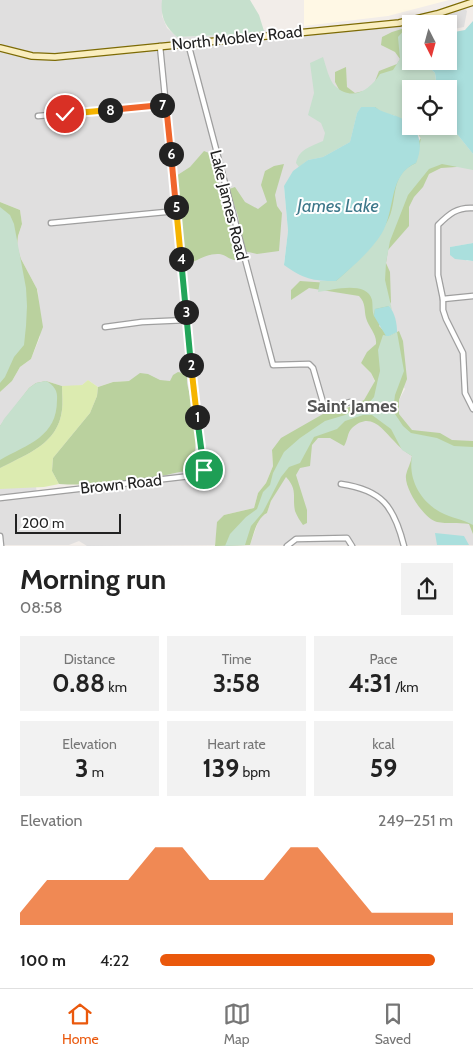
<!DOCTYPE html>
<meta charset="utf-8">
<style>
:root{--surface:#fff;--page:#f2f2f2;--text:#222;--muted:#767676;--line:#e0e0e0;--accent:#ea580c}
body{margin:0;font-family:Cabin,sans-serif;background:var(--page);color:var(--text);height:100vh;display:flex;flex-direction:column;font-size:19px;white-space:nowrap}
*{box-sizing:border-box;margin:0}
p{font-size:16px;color:var(--muted)}
.icon{flex:none;width:28px;height:28px;fill:none;stroke:currentColor;stroke-width:2;stroke-linecap:round;stroke-linejoin:round}
.map{position:relative;height:546px;overflow:hidden}
.details{display:flex;flex-direction:column;background:var(--surface);flex:1}
.details>*{flex:none}
.needle{width:32px;rotate:174deg}
.fabs{position:absolute;left:402px;top:15px;display:grid;gap:10px}
.fabs a{display:grid;place-items:center;width:55px;height:55px;border-radius:0px;background:var(--surface);box-shadow:0 2px 8px #0003;font-size:25px}
.scale{position:absolute;left:15px;bottom:12px;width:106px;box-sizing:border-box;padding-left:5px;border:2px solid #222;border-top:0;font-size:14px;line-height:18px;white-space:nowrap;color:#222;-webkit-text-stroke:4px #fff;paint-order:stroke}
.pin{position:absolute;display:grid;place-items:center;width:42px;height:42px;color:#fff;margin:-21px;border:2px solid #fff;border-radius:50%;box-shadow:0 1px 5px #0007}
.km{position:absolute;width:25px;height:25px;margin:-12px;border-radius:50%;background:#222;color:#fff;font-size:14px;line-height:25px;text-align:center}
.round{display:grid;place-items:center;flex:none;width:52px;height:52px;border-radius:0px;background:var(--page)}
.overview{display:flex;align-items:center;justify-content:space-between;height:85px;padding:0 20px}
h1{font-size:28px;font-weight:700;line-height:38px}
.stats{display:grid;grid-template-columns:repeat(3,1fr);gap:8px;height:85px;padding:5px 20px}
.stats div{display:grid;align-content:center;border-radius:0px;background:var(--page);text-align:center}
.stats b{font-size:25px;font-weight:700}
.stats small{font-size:14px;font-weight:400}
.stats p{font-size:14px}
.chart{height:140px;padding:10px 20px}
.chart p{display:flex;justify-content:space-between}
.chart svg{width:100%;height:90px;margin-top:5px;fill:var(--accent);opacity:.7}
ul{padding:0 20px;list-style:none;font-size:16px}
li{display:grid;grid-template-columns:80px 60px 1fr;align-items:center;height:38px}
li i{height:12px;border-radius:6px;background:var(--accent)}
.tabs{display:flex;justify-content:space-around;align-items:center;height:70px;border-top:1px solid var(--line);background:var(--surface);font-size:14px;color:var(--muted)}
.tabs a{display:grid;justify-items:center;gap:2px}
.tabs .selected{color:var(--accent)}
.map>svg:first-child{display:block}
</style>
<div class="map">
<svg width="473" height="546" viewBox="0 0 473 546">
<rect width="100%" height="100%" fill="#f2ede9"/>
<g fill="#e0dfdf" fill-rule="evenodd">
<path d="M0 0H162V16L167 28 177 37 246 34 264 30 271 33 55 55 32 54 0 46Z"/>
<path d="M465 9 467 11 464 27 449 30V24H441L435 19Z"/>
<path d="M417 20 419 24H411V61H422L437 89H411V126L394 115 284 186 288 231 284 264 421 138 412 126H449V124L473 154V243L450 247 467 261H473V545H250L258 522 262 516 267 513 271 501 282 481 296 465 272 450 273 466 266 483 258 493 254 508 224 515 217 531 215 545 87 546 79 541 69 545H0V441L35 479 37 494 146 483 136 384 129 381 113 382 98 387 88 380 82 385 74 386H62L46 381 29 388 0 426V392L12 381 20 367 31 359 40 337 38 291 21 259 17 246 18 236 22 224 20 210 0 202V49L32 57ZM376 344 405 389 399 400 347 408 364 400 375 382 371 373 361 363Z"/>
</g>
<path fill="#fff8e5" d="M304 0H449L388 16 304 26Z"/>
<path fill="#dcebb0" d="M88 380 98 387 97 396 90 413 53 458 52 471 59 484 44 487 0 489V468C27 454 58 444 62 410 63 402 62 394 62 386L82 385Z"/>
<g fill="#bad19e">
<path d="M411 26V126L394 115 343 97 335 82V72L346 67 347 87 355 93 372 89 379 71 397 64 400 59 395 52 381 45 382 37 392 32Z"/>
<path d="M412 126H437L462 161 456 167 441 168 429 174 423 187 414 197 409 207V226L388 250 386 263 390 272 391 302 379 326 389 336 399 331 403 341 407 379 399 400V414L412 430 440 433 452 440 473 441V534L469 524C458 522 447 524 437 522 424 519 404 488 406 475 407 469 411 463 412 456 405 452 399 447 394 441 382 429 371 411 352 428 347 433 348 440 344 446L330 438H318L312 445 310 466 300 468 296 475 307 510V523L303 525C300 521 297 516 295 511 292 496 298 490 286 477L271 501 267 513C256 519 254 534 250 545L215 546 217 522 224 515 254 508 258 493 266 483 273 466 272 450 281 438 330 410 347 408 364 400 375 381 371 373 361 363 367 352 376 344C377 334 369 328 366 318 364 310 366 303 359 296L309 288 291 300V290L300 281 329 283 421 138Z"/>
<path d="M204 151 209 153 221 191 222 208 228 218 239 256 238 260C230 261 227 255 219 254 208 253 197 261 187 264L184 257 176 176 190 167Z"/>
<path d="M284 164 275 195 277 206 282 213 279 251 257 254 244 251 238 216 229 189 235 187 245 202 258 209 267 202 261 185 265 171 274 166Z"/>
<path d="M0 202 20 210 22 224 18 236 17 246 21 259 37 289 43 327 31 359 20 367 12 381 0 392Z"/>
<path d="M178 372 187 374V383L198 431 195 449 196 463 192 471C180 471 172 474 161 476 128 482 92 486 59 484L52 471 53 458 90 413 97 396 98 387 113 382 129 381 140 373 148 374 160 380 170 381 173 375Z"/>
<path d="M46 381 62 386C62 394 63 402 62 410 58 444 27 454 0 468V426L29 388 36 383Z"/>
</g>
<g fill="#c6e0cd">
<path d="M162 0H250L259 15 264 31 246 34 177 37C165 27 160 16 162 0Z"/>
<path d="M411 27V61H422L435 73 437 89H411V126L394 115 383 113 375 107H361L357 113 350 142 323 157 308 160 299 167 296 163C299 149 310 147 323 141L325 133 321 123 308 115 314 93 310 63 323 57C326 66 329 80 335 86 352 102 370 90 380 74L393 70 400 59 398 37 406 28Z"/>
<path d="M449 124 473 154V170L442 164 429 169 408 195 390 241 386 263 385 280 392 310 389 306 375 309 374 316C372 311 373 306 372 300 367 280 332 290 318 292L320 281H336C354 266 375 243 387 222 399 201 388 175 416 163L421 138 412 126H449Z"/>
<path d="M0 207 10 215 14 224 26 288 27 306 26 326 24 345 14 357 5 377 0 383Z"/>
<path d="M397 332 404 371 395 395 393 411 403 426 411 433 437 438 454 446 473 447V525C462 519 451 518 440 512 420 501 408 479 412 456L402 450 391 429 372 415H363L345 421 337 429 314 437 300 463 289 467 281 477 263 512 251 526 245 545 225 546 230 534 246 517 257 509 263 492 270 485 273 473 284 452 300 438 325 421 345 415 368 404 374 397 378 379 380 371 378 350 383 335 389 336Z"/>
<path d="M46 381C54 385 58 391 57 400 57 437 28 444 0 460V426L4 419 29 388 36 383Z"/>
</g>
<g fill="#aadfdd">
<path d="M473 21V154L449 124V89H437L435 73 422 61H449V33L465 30Z"/>
<path d="M361 107H375C382 112 385 112 393 115 416 122 426 140 416 163 388 175 396 209 382 233 371 251 352 267 336 281 312 281 304 279 284 265L288 231 284 186 293 171 308 160 323 157 350 142 357 113Z"/>
<path d="M473 243V261L455 259 450 255V247Z"/>
<path d="M389 306C395 313 397 323 397 332L389 336H386L374 316 375 309Z"/>
<path d="M435 533 464 536 469 545H437Z"/>
</g>
<g fill="none" stroke-linecap="round" stroke-linejoin="round">
<defs>
<g id="street">
<path d="M188 43 273 365 309 364 313 368 324 406 330 408 350 402"/>
<path d="M38 116 166 105"/>
<path d="M473 208C457 207 449 214 438 225V275L443 299V310L446 319 463 353 465 393 473 409"/>
<path d="M51 223 176 211"/>
<path d="M443 299 473 296"/>
<path d="M105 327 142 322 187 320"/>
<path d="M341 484C382 490 394 506 404 546"/>
<path d="M0 498 199 475 204 470 195 401 160 46"/>
<path d="M0 536 1 546"/>
<path d="M287 546 296 539 347 538 352 546"/>
</g>
<path id="secondary" d="M0 48 32 56 55 57 399 23 437 14 473 2"/>
</defs>
<use href="#street" stroke="#9f9f9f" stroke-width="7"/>
<use href="#secondary" stroke="#7d6b05" stroke-width="8"/>
<use href="#street" stroke="#fff" stroke-width="4.5"/>
<use href="#secondary" stroke="#faeebf" stroke-width="5.5"/>
</g>
<g fill="none" stroke-linecap="round" stroke-linejoin="round">
<defs>
<path id="split-1" d="M197 417 204 470"/>
<path id="split-2" d="M191 365 197 417"/>
<path id="split-3" d="M186 312 191 365"/>
<path id="split-4" d="M181 259 186 312"/>
<path id="split-5" d="M176 207 181 259"/>
<path id="split-6" d="M171 154 176 207"/>
<path id="split-7" d="M162 105H166L171 154"/>
<path id="split-8" d="M110 110 162 105"/>
<path id="split-9" d="M65 114 110 110"/>
</defs>
<use href="#split-1" stroke="#fff" stroke-width="10"/>
<use href="#split-2" stroke="#fff" stroke-width="10"/>
<use href="#split-3" stroke="#fff" stroke-width="10"/>
<use href="#split-4" stroke="#fff" stroke-width="10"/>
<use href="#split-5" stroke="#fff" stroke-width="10"/>
<use href="#split-6" stroke="#fff" stroke-width="10"/>
<use href="#split-7" stroke="#fff" stroke-width="10"/>
<use href="#split-8" stroke="#fff" stroke-width="10"/>
<use href="#split-9" stroke="#fff" stroke-width="10"/>
<use href="#split-1" stroke="#22a559" stroke-width="6"/>
<use href="#split-2" stroke="#f5b400" stroke-width="6"/>
<use href="#split-3" stroke="#22a559" stroke-width="6"/>
<use href="#split-4" stroke="#22a559" stroke-width="6"/>
<use href="#split-5" stroke="#f5b400" stroke-width="6"/>
<use href="#split-6" stroke="#f0652b" stroke-width="6"/>
<use href="#split-7" stroke="#f0652b" stroke-width="6"/>
<use href="#split-8" stroke="#f0652b" stroke-width="6"/>
<use href="#split-9" stroke="#f5b400" stroke-width="6"/>
</g>
<g text-anchor="middle" dominant-baseline="central" stroke-width="4" stroke-linejoin="round" paint-order="stroke">
<g font-size="16" fill="#222" stroke="#fff">
<text transform="translate(237 38) rotate(-6)">North Mobley Road</text>
<text transform="translate(229 205) rotate(76)">Lake James Road</text>
<text transform="translate(121 484) rotate(-6)">Brown Road</text>
</g>
<g font-size="18" font-style="italic" fill="#3e788a" stroke="#fff">
<text x="338" y="206">James Lake</text>
</g>
<g font-size="18" font-weight="bold" fill="#555" stroke="#fff">
<text x="352" y="406">Saint James</text>
</g>
</g>
</svg>
<div class="fabs">
<a><svg class="needle" viewBox="-14 -14 28 28"><path d="M0-13l5 13h-10z" fill="#e53935"/><path d="M0 13l5-13h-10z" fill="#767676"/></svg></a>
<a><svg class="icon" aria-label="locate" viewBox="0 0 24 24"><circle cx="12" cy="12" r="6"/><path d="M12 2v4M12 18v4M2 12h4M18 12h4"/></svg></a>
</div>
<div class="scale">200 m</div>
<div class="pin" style="left:204px;top:470px;background:#1e9e55"><svg class="icon" aria-label="arrive" viewBox="0 0 24 24"><path d="M6 21V4h12l-3 4 3 4H6"/></svg></div>
<div class="pin" style="left:65px;top:114px;background:#d93025"><svg class="icon" aria-label="check" viewBox="0 0 24 24"><path d="M5 12l5 5 9-10"/></svg></div>
<b class="km" style="left:197px;top:417px">1</b>
<b class="km" style="left:191px;top:365px">2</b>
<b class="km" style="left:186px;top:312px">3</b>
<b class="km" style="left:181px;top:259px">4</b>
<b class="km" style="left:176px;top:207px">5</b>
<b class="km" style="left:171px;top:154px">6</b>
<b class="km" style="left:162px;top:105px">7</b>
<b class="km" style="left:110px;top:110px">8</b>
</div>
<section class="details">
<div class="overview"><div><h1>Morning run</h1><p>08:58</p></div><a class="round"><svg class="icon" aria-label="share" viewBox="0 0 24 24"><path d="M12 15V3M7 8l5-5 5 5M5 13v7h14v-7"/></svg></a></div>
<div class="stats">
<div><p>Distance</p><b>0.88<small> km</small></b></div>
<div><p>Time</p><b>3:58</b></div>
<div><p>Pace</p><b>4:31<small> /km</small></b></div>
</div>
<div class="stats">
<div><p>Elevation</p><b>3<small> m</small></b></div>
<div><p>Heart rate</p><b>139<small> bpm</small></b></div>
<div><p>kcal</p><b>59</b></div>
</div>
<div class="chart"><p><span>Elevation</span>249–251 m</p>
<svg viewBox="0 0 160 44" preserveAspectRatio="none"><path d="M0 44V38L10 22L20 22L30 22L40 22L50 6L60 6L70 22L80 22L90 22L100 6L110 6L120 22L130 38L140 38L150 38L160 38V44z"/></svg>
</div>
<ul>
<li><b>100 m</b>4:22<i style="width:94%"></i></li>
</ul>
</section>
<nav class="tabs">
<a class="selected"><svg class="icon" aria-label="home" viewBox="0 0 24 24"><path d="M3 11l9-7 9 7M6 9v11h12V9"/></svg>Home</a>
<a><svg class="icon" aria-label="map" viewBox="0 0 24 24"><path d="M3 6l6-2 6 2 6-2v14l-6 2-6-2-6 2zM9 4v14M15 6v14"/></svg>Map</a>
<a><svg class="icon" aria-label="saved" viewBox="0 0 24 24"><path d="M7 4h10v16l-5-4-5 4z"/></svg>Saved</a>
</nav>
